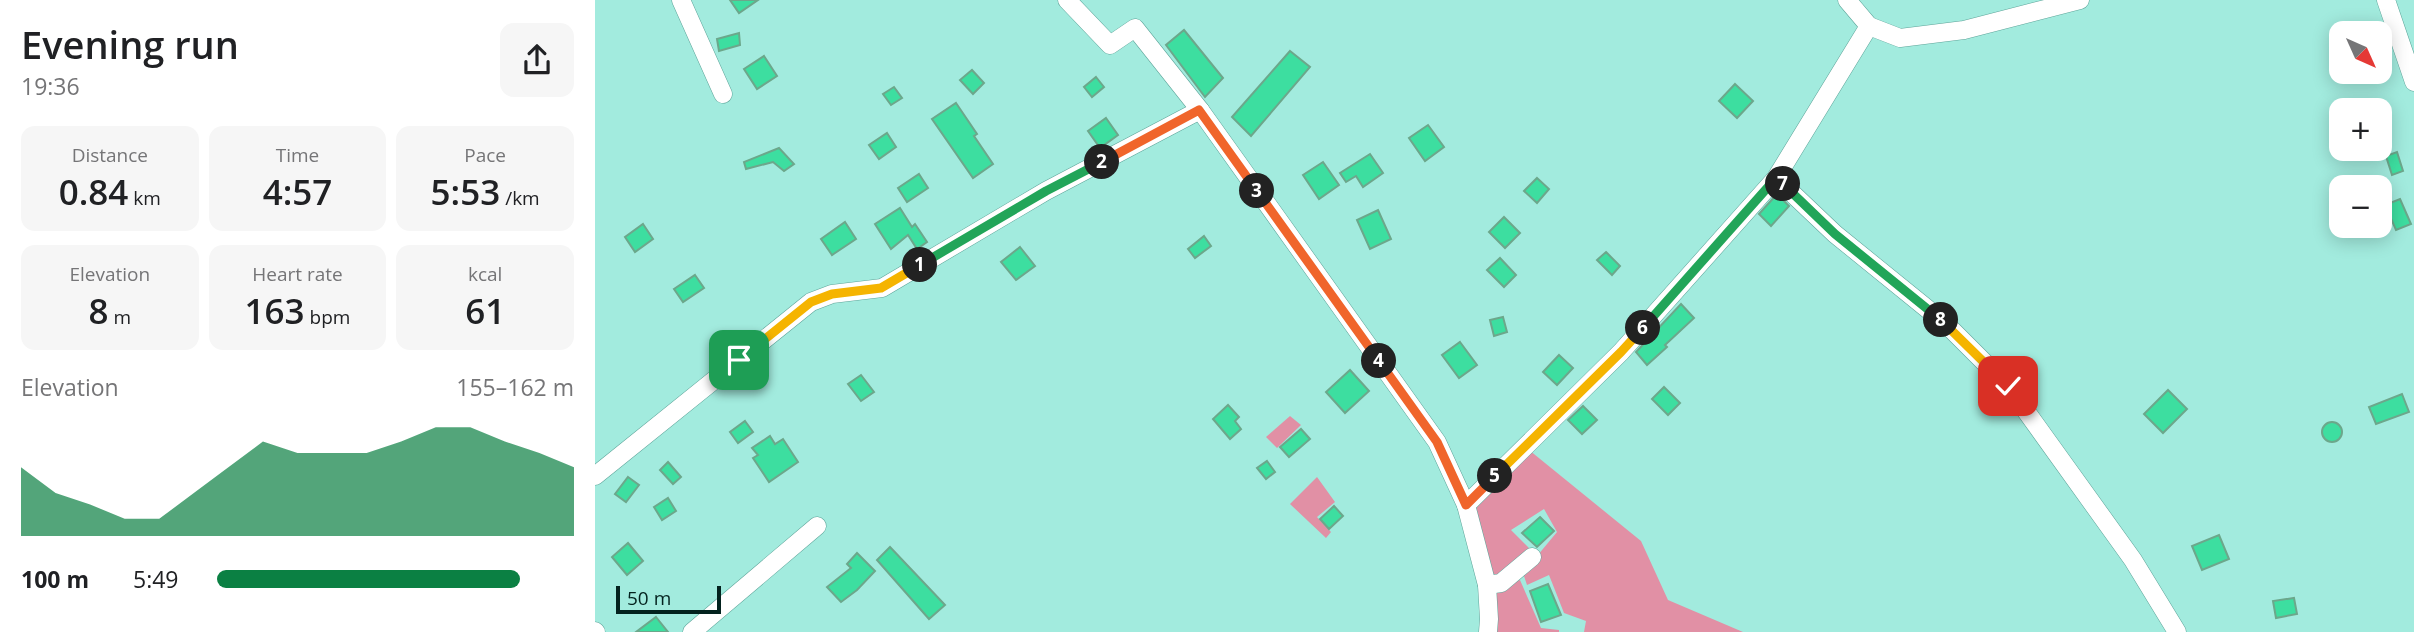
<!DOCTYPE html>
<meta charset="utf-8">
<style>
:root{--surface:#fff;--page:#f6f6f6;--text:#202124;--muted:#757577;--accent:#0b8043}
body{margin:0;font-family:"Open Sans",sans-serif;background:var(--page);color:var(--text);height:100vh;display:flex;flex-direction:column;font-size:26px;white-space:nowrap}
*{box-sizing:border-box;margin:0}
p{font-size:23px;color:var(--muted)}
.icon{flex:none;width:38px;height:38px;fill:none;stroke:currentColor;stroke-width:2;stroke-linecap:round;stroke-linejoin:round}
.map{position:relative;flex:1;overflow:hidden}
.drawer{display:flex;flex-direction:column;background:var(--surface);width:595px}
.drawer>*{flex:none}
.needle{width:46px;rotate:135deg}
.tools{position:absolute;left:1734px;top:21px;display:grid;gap:14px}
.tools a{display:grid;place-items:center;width:63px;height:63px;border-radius:14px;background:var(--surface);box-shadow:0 4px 18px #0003;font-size:35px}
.scale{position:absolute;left:21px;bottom:18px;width:105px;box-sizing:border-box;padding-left:7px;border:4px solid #03221e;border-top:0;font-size:19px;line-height:24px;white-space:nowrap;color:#03221e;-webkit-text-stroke:5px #a2ebde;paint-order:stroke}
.pin{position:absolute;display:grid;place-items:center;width:60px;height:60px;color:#fff;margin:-30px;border-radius:14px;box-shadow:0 4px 10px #0006}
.km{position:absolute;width:35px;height:35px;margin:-18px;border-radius:50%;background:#222;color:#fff;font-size:19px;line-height:35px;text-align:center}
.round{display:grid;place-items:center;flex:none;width:74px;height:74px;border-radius:14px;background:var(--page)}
.summary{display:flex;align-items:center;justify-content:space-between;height:119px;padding:0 21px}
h1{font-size:38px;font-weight:600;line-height:52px}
.figures{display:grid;grid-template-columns:repeat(3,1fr);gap:10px;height:119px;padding:7px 21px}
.figures div{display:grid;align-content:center;border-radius:14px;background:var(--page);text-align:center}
.figures b{font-size:35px;font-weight:600}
.figures small{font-size:19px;font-weight:400}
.figures p{font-size:19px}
.chart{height:196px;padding:14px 21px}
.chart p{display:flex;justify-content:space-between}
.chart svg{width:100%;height:126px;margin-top:7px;fill:var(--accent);opacity:.7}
ul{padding:0 21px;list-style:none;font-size:23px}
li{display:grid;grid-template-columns:112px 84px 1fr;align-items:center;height:52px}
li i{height:18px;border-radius:9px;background:var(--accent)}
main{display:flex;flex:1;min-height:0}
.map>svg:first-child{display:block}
</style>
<main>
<section class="drawer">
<div class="summary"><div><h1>Evening run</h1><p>19:36</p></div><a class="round"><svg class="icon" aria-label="share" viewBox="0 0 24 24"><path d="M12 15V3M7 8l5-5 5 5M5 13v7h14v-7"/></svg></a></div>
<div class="figures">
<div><p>Distance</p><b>0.84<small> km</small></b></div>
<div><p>Time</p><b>4:57</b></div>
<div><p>Pace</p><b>5:53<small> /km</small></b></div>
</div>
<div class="figures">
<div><p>Elevation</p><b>8<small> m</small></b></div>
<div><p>Heart rate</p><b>163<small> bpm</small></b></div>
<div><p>kcal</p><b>61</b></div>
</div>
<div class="chart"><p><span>Elevation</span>155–162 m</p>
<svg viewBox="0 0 160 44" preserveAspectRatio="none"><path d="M0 44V20L10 29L20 33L30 38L40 38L50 29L60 20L70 11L80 15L90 15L100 15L110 11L120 6L130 6L140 11L150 15L160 20V44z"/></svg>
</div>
<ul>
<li><b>100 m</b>5:49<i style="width:85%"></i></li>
</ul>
</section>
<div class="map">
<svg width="1819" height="632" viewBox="0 0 1819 632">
<rect width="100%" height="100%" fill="#a2ebde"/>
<g fill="#e190a5">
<path d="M695 416 706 425 682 448 671 437Z"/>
<path d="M934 450 1046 541 1073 600 1148 632H989L991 621 969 613 954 575 932 585 928 573 962 532 949 509 916 530 937 551 917 571 893 580 876 508Z"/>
<path d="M722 477 740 502 722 517 736 532 731 538 695 504Z"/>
<path d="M925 580 946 628 964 630V632H897L894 589Z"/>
</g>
<g fill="#3ddea0" stroke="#6ca78b" stroke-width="2">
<path d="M135 0H163L144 13Z"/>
<path d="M589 30 628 78 610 97 571 45Z"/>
<path d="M144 33 145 45 124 51 122 39Z"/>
<path d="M695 51 715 67 656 136 637 117Z"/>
<path d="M169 56 182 76 162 89 149 69Z"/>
<path d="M377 70 389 83 378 94 365 80Z"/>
<path d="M501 77 509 87 497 97 489 87Z"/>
<path d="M1140 84 1158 101 1142 118 1124 101Z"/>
<path d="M299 87 307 98 296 105 288 94Z"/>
<path d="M361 103 382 134 379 136 398 164 378 178 337 119Z"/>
<path d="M511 118 523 135 505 148 493 131Z"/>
<path d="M833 125 849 147 830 161 814 138Z"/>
<path d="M292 133 301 147 284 159 274 145Z"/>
<path d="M184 148 199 164 189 171 178 162 151 169 149 162Z"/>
<path d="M1802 152 1808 171 1797 175 1791 156Z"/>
<path d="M775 154 788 173 768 187 761 176 751 182 745 173Z"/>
<path d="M728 162 744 185 724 199 708 175Z"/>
<path d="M324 174 333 188 312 202 303 188Z"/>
<path d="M942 178 954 189 942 203 929 191Z"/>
<path d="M1182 194 1194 206 1176 226 1164 214Z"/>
<path d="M1805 199 1816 224 1801 230 1790 205Z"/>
<path d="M305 208 317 227 320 224 332 242 322 249 313 235 296 249 280 224Z"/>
<path d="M783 210 796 239 775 249 762 220Z"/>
<path d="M909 217 925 233 910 248 894 232Z"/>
<path d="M250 222 261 239 237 255 226 239Z"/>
<path d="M48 224 58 239 40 252 30 237Z"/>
<path d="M609 236 616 246 600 258 593 249Z"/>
<path d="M425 247 440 266 421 280 406 262Z"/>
<path d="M1011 252 1025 266 1017 275 1002 260Z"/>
<path d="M905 258 921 275 909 287 892 270Z"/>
<path d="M100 275 109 288 88 302 79 289Z"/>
<path d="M1086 304 1099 318 1070 345 1072 347 1052 365 1041 352Z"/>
<path d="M908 317 912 332 899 336 895 320Z"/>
<path d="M865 342 882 365 864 378 847 355Z"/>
<path d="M964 355 978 368 962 385 948 372Z"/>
<path d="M755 370 774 391 750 413 731 392Z"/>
<path d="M266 375 279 392 266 401 253 384Z"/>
<path d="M1069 387 1085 403 1073 415 1057 399Z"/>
<path d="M1573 390 1592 409 1568 433 1549 414Z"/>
<path d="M1807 394 1814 412 1781 424 1774 407Z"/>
<path d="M633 405 644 417 640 421 646 429 635 439 618 419Z"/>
<path d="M988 406 1002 420 987 434 973 420Z"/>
<path d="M150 421 158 432 143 443 135 432Z"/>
<circle cx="1737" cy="432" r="10"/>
<path d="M706 429 715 439 694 457 685 447Z"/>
<path d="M175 436 180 444 188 439 203 462 174 482 158 458 163 455 157 448Z"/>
<path d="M672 461 680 472 671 479 662 468Z"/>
<path d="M73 462 86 477 78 484 65 470Z"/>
<path d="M33 477 44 485 31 502 20 494Z"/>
<path d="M73 498 81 511 67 520 59 507Z"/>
<path d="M739 506 748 516 734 529 725 519Z"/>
<path d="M945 517 959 531 942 547 927 533Z"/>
<path d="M1624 535 1634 559 1607 570 1597 546Z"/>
<path d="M33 543 48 561 32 575 17 557Z"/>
<path d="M295 547 350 605 334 619 282 560Z"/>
<path d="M262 553 280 571 262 590 246 602 232 587 256 568 252 564Z"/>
<path d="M953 584 966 615 946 622 935 591Z"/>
<path d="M1699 598 1702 614 1681 618 1678 601Z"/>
<path d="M61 617 73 632H41Z"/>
</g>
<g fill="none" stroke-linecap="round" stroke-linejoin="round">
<defs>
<g id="minor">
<path d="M86 0 128 94"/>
<path d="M472 0 515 45 540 28 605 110 842 442 871 505 892 585 894 619 893 632"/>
<path d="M1791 0 1819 82"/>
<path d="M1274 26 1305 38 1369 30 1485 0"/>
<path d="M1181 178 1240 234 1351 324 1413 386 1538 560 1582 632"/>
<path d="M0 476 216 302 237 294 287 288 451 191 605 110"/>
<path d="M871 505 1026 352 1181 178 1274 26 1252 0"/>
<path d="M892 585 906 583 937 557"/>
<path d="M0 631 1 632"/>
<path d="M97 632 222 526"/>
</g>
</defs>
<use href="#minor" stroke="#5da499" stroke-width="19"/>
<use href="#minor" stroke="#fff" stroke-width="18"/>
</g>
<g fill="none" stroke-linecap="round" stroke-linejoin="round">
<defs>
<path id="split-1" d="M144 360 216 302 237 294 286 288 325 265"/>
<path id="split-2" d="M325 265 451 191 507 162"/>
<path id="split-3" d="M507 162 604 110 662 191"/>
<path id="split-4" d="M662 191 784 361"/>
<path id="split-5" d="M784 361 842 442 871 505 900 476"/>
<path id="split-6" d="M900 476 1026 352 1048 328"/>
<path id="split-7" d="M1048 328 1181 178 1188 184"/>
<path id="split-8" d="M1188 184 1240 234 1346 320"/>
<path id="split-9" d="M1346 320 1413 386"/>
</defs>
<use href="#split-1" stroke="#fff" stroke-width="14"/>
<use href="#split-2" stroke="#fff" stroke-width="14"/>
<use href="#split-3" stroke="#fff" stroke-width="14"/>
<use href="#split-4" stroke="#fff" stroke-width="14"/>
<use href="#split-5" stroke="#fff" stroke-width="14"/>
<use href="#split-6" stroke="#fff" stroke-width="14"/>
<use href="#split-7" stroke="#fff" stroke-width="14"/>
<use href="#split-8" stroke="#fff" stroke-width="14"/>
<use href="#split-9" stroke="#fff" stroke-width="14"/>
<use href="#split-1" stroke="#f5b400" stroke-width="9"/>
<use href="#split-2" stroke="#22a559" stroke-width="9"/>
<use href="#split-3" stroke="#f0652b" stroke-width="9"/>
<use href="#split-4" stroke="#f0652b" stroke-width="9"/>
<use href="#split-5" stroke="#f0652b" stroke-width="9"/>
<use href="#split-6" stroke="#f5b400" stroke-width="9"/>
<use href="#split-7" stroke="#22a559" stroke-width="9"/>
<use href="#split-8" stroke="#22a559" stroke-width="9"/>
<use href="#split-9" stroke="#f5b400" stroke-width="9"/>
</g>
</svg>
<div class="tools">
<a><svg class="needle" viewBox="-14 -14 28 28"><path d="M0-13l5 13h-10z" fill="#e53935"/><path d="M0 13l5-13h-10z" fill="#757577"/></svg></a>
<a>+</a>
<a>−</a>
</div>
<div class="scale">50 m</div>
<div class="pin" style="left:144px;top:360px;background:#1e9e55"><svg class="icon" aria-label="arrive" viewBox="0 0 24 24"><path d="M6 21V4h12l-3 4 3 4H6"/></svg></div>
<div class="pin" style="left:1413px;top:386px;background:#d93025"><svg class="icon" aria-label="check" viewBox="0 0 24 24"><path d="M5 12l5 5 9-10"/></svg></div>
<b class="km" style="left:325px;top:265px">1</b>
<b class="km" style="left:507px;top:162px">2</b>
<b class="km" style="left:662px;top:191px">3</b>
<b class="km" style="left:784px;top:361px">4</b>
<b class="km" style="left:900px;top:476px">5</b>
<b class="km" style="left:1048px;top:328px">6</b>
<b class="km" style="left:1188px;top:184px">7</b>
<b class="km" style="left:1346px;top:320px">8</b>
</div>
</main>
